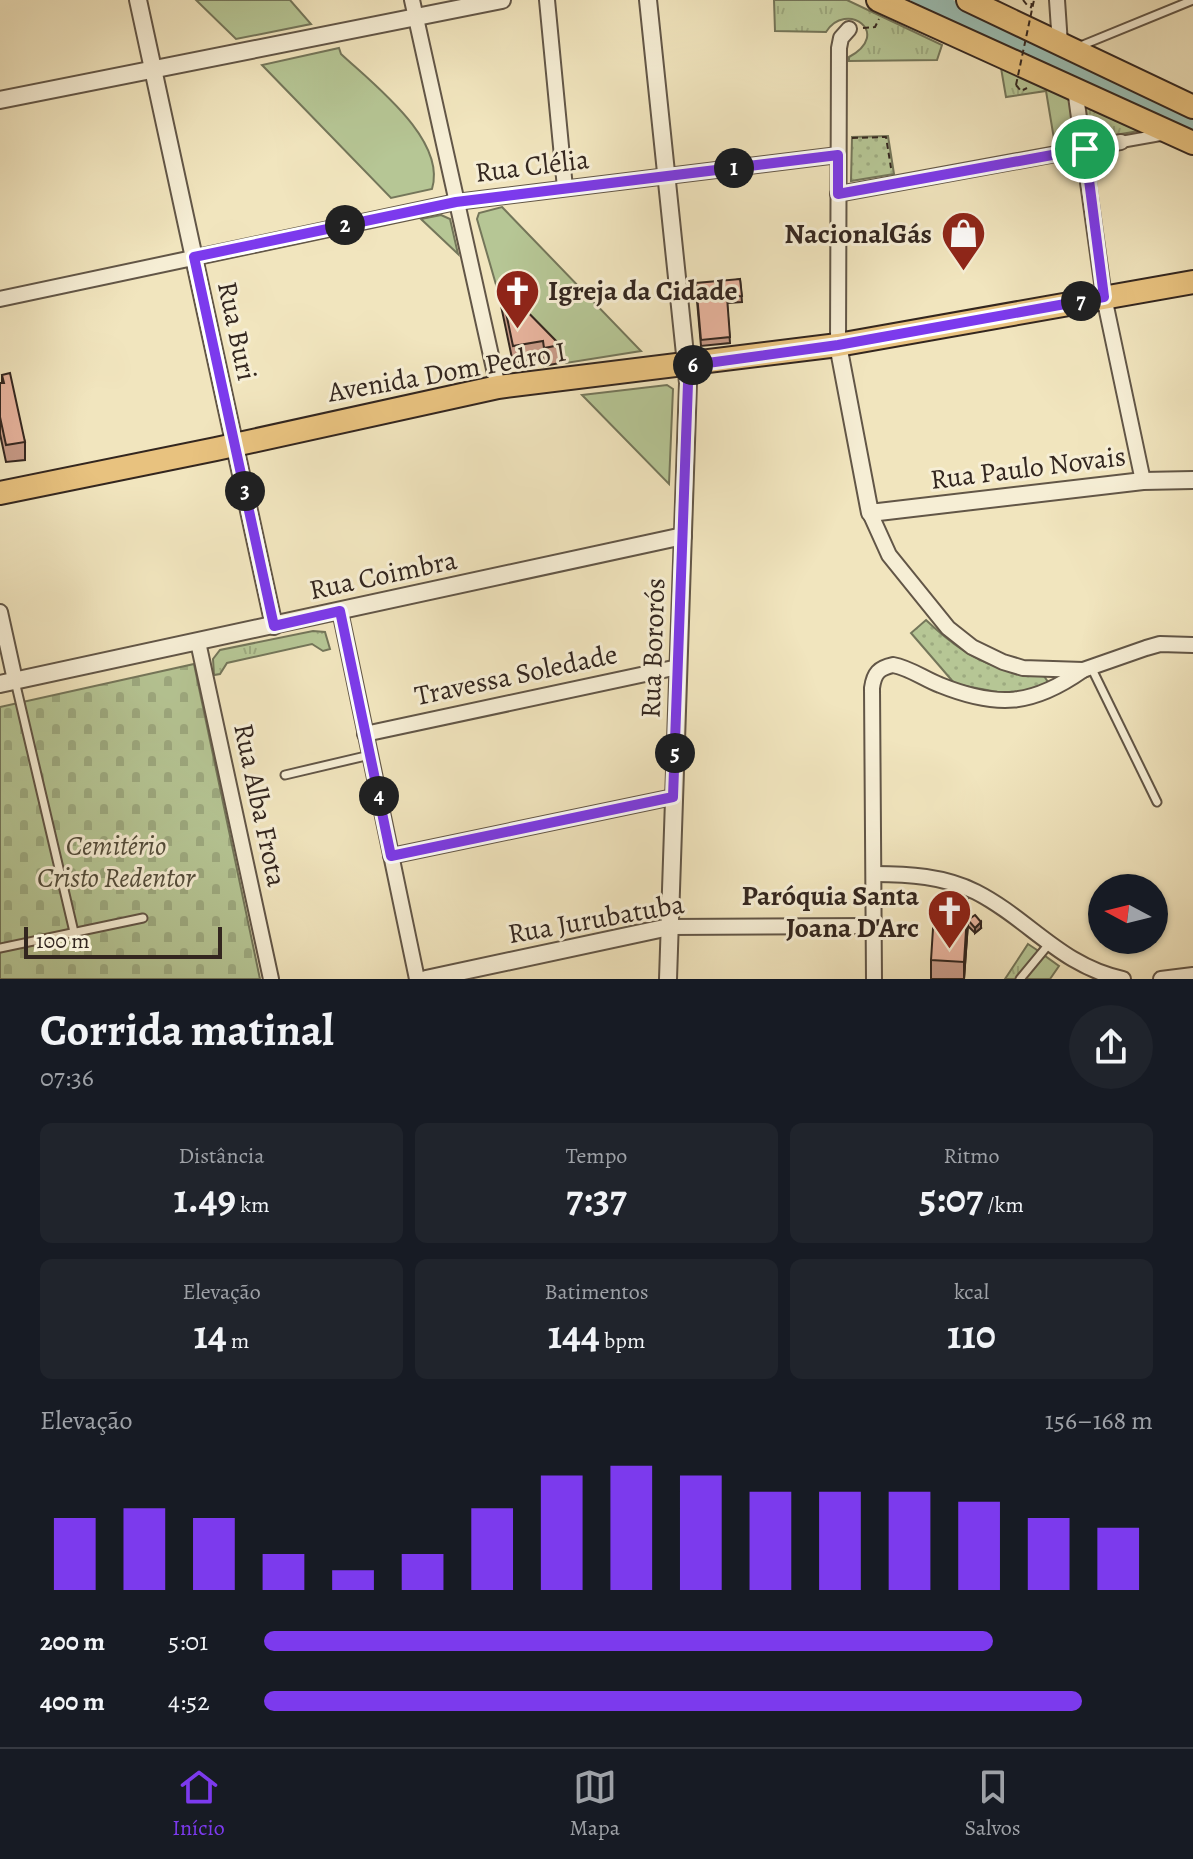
<!DOCTYPE html>
<html lang="pt">
<meta charset="utf-8">
<style>
:root{--surface:#171b24;--page:#20242c;--text:#f1f3f6;--muted:#9ea1a6;--line:#363941;--accent:#7c3aed}
body{margin:0;font-family:Alegreya,serif;background:var(--page);color:var(--text);height:100vh;display:flex;flex-direction:column;font-size:30px;white-space:nowrap}
*{box-sizing:border-box;margin:0}
p{font-size:26px;color:var(--muted)}
.icon{flex:none;width:44px;height:44px;fill:none;stroke:currentColor;stroke-width:2;stroke-linecap:round;stroke-linejoin:round}
.map{position:relative;height:979px;overflow:hidden}
.drawer{display:flex;flex-direction:column;background:var(--surface);flex:1}
.drawer>*{flex:none}
.needle{width:52px;rotate:277deg}
.tools{position:absolute;left:1088px;top:874px;display:grid;gap:16px}
.tools a{display:grid;place-items:center;width:80px;height:80px;border-radius:50%;background:var(--surface);box-shadow:0 2px 6px #0004;font-size:40px}
.scale{position:absolute;left:24px;bottom:20px;width:198px;box-sizing:border-box;padding-left:8px;border:4px solid #33261f;border-top:0;font-size:22px;line-height:28px;white-space:nowrap;color:#33261f;-webkit-text-stroke:6px #f6eed5;paint-order:stroke}
.pin{position:absolute;display:grid;place-items:center;width:68px;height:68px;color:#fff;margin:-34px;border:4px solid #fff;border-radius:50%;box-shadow:0 2px 8px #0007}
.km{position:absolute;width:40px;height:40px;margin:-20px;border-radius:50%;background:#222;color:#fff;font-size:22px;line-height:40px;text-align:center}
.round{display:grid;place-items:center;flex:none;width:84px;height:84px;border-radius:42px;background:var(--page)}
.headline{display:flex;align-items:center;justify-content:space-between;height:136px;padding:0 40px}
h1{font-size:44px;font-weight:700;line-height:60px}
.metrics{display:grid;grid-template-columns:repeat(3,1fr);gap:12px;height:136px;padding:8px 40px}
.metrics div{display:grid;align-content:center;border-radius:12px;background:var(--page);text-align:center}
.metrics b{font-size:40px;font-weight:700}
.metrics small{font-size:22px;font-weight:400}
.metrics p{font-size:22px}
.chart{height:224px;padding:16px 40px}
.chart p{display:flex;justify-content:space-between}
.chart svg{width:100%;height:144px;margin-top:8px;stroke:var(--accent);stroke-width:6}
ul{padding:0 40px;list-style:none;font-size:26px}
li{display:grid;grid-template-columns:128px 96px 1fr;align-items:center;height:60px}
li i{height:20px;border-radius:10px;background:var(--accent)}
.tab-bar{display:flex;justify-content:space-around;align-items:center;height:112px;border-top:2px solid var(--line);background:var(--surface);font-size:22px;color:var(--muted)}
.tab-bar a{display:grid;justify-items:center;gap:4px}
.tab-bar .selected{color:var(--accent)}
.map>svg:first-child{display:block}
</style>
<div class="map">
<svg width="1193" height="979" viewBox="0 0 1193 979">
<defs>
<pattern id="grass-tufts" width="24" height="20" patternUnits="userSpaceOnUse" patternTransform="scale(2)"><rect width="24" height="20" fill="#b6c695"/><path d="M3 7l-1-3M5 7V3M7 7l1-3M15 17l-1-3M17 17v-4M19 17l1-3" fill="none" stroke="#9daa80"/></pattern>
<pattern id="cemetery-stones" width="16" height="16" patternUnits="userSpaceOnUse" patternTransform="scale(2)"><rect width="16" height="16" fill="#b6c695"/><path d="M2 7V4a2 2 0 0 1 4 0v3zM10 15v-3a2 2 0 0 1 4 0v3z" fill="#9daa80"/></pattern>
<pattern id="park-dots" width="8" height="8" patternUnits="userSpaceOnUse" patternTransform="scale(2)"><rect width="8" height="8" fill="#b6c695"/><path d="M2 2h.1M6 6h.1" fill="none" stroke="#9daa80" stroke-width="1.8" stroke-linecap="round"/></pattern>
</defs>
<rect width="100%" height="100%" fill="#f1e5be"/>
<filter id="stains"><feTurbulence type="fractalNoise" baseFrequency=".0025" numOctaves="4"/><feColorMatrix values="0 0 0 0 .2 0 0 0 0 .09 0 0 0 0 .02 0 0 0 .5 -.17"/></filter>
<radialGradient id="worn" r=".72"><stop offset=".6" stop-color="#630" stop-opacity="0"/><stop offset="1" stop-color="#630" stop-opacity=".3"/></radialGradient>
<g fill="url(#grass-tufts)" stroke="#74765a" stroke-width="2">
<path d="M774 0H847L942 45 937 60 849 61V57C893 33 846 0 826 32L775 31Z"/>
<path d="M1001 68 1139 131 1055 145 1046 91 1006 97Z"/>
<path d="M441 215 450 219 458 254 421 219Z"/>
<path d="M313 631 325 632 330 649 323 651 312 644 227 663 220 674 214 675 213 659 220 650Z"/>
<path d="M1028 944 1037 950V955L1040 958 1045 956 1059 966 1050 979H1005Z"/>
</g>
<path fill="url(#cemetery-stones)" stroke="#74765a" stroke-width="2" d="M194 664 260 979H0V707Z"/>
<g fill="url(#park-dots)" stroke="#74765a" stroke-width="2">
<path d="M888 136 894 174 851 181 852 137Z"/>
<path d="M926 620C964 656 991 671 1044 676L1048 682 1046 686 1008 694 955 684 911 633Z"/>
</g>
<g fill="#b6c695" stroke="#74765a" stroke-width="2">
<path d="M196 0H290L311 24 236 39Z"/>
<path d="M339 48 341 54C373 84 447 140 432 189L391 198 262 65Z"/>
<path d="M502 207 641 351 566 363 499 295 477 219 479 213Z"/>
<path d="M667 385 673 389 669 484 582 395Z"/>
</g>
<g fill="none" stroke-linecap="round" stroke-linejoin="round">
<path stroke="#9bbfb5" stroke-width="24" d="M923 0 1102 78 1193 121"/>
<defs>
<g id="service">
<path d="M1078 47 1193 0"/>
<path d="M1091 667 1157 802"/>
<path d="M15 681 74 932"/>
<path d="M285 775 370 755"/>
<path d="M0 948 143 918"/>
<path d="M1020 979 1049 944"/>
</g>
<path id="pedestrian" d="M1121 142 1166 134"/>
<g id="minor">
<path d="M412 0 498 387"/>
<path d="M547 0 565 188"/>
<path d="M1057 0 1060 44"/>
<path d="M1075 89 1104 297 1143 481"/>
<path d="M838 194 1121 142"/>
<path d="M0 299 456 202 838 155"/>
<path d="M838 345 839 48 841 38 849 29"/>
<path d="M870 513 889 555 948 628 972 647 1003 662 1023 668 1083 670 1146 648 1160 644 1193 645"/>
<path d="M340 611 417 979"/>
<path d="M0 612 15 680"/>
<path d="M198 642 271 979"/>
<path d="M365 734 678 667"/>
<path d="M391 856 673 797"/>
<path d="M874 874C908 874 944 876 976 892 1029 919 1061 966 1123 979"/>
<path d="M669 927 874 926"/>
<path d="M874 979 872 688C874 673 879 668 893 665 910 668 924 679 940 685 997 708 1032 706 1083 670"/>
<path d="M1161 979 1193 975"/>
</g>
<g id="tertiary">
<path d="M138 0 274 626"/>
<path d="M648 0 688 383 668 979"/>
<path d="M0 100 502 0"/>
<path d="M838 345 870 513 1143 481 1193 480"/>
<path d="M0 684 683 536"/>
<path d="M426 979 669 927"/>
</g>
<g id="primary">
<path d="M878 0 1193 143"/>
<path d="M968 0 1193 107"/>
<path d="M0 493 216 449 498 387 838 345 1193 282"/>
</g>
</defs>
<use href="#service" stroke="#625647" stroke-width="11"/>
<use href="#pedestrian" stroke="#625647" stroke-width="14"/>
<use href="#minor" stroke="#625647" stroke-width="18"/>
<use href="#tertiary" stroke="#625647" stroke-width="20"/>
<use href="#primary" stroke="#33261f" stroke-width="26"/>
<g stroke="#33261f" stroke-width="2" stroke-dasharray="6 4" stroke-linecap="butt">
<path d="M1023 0 1027 5 1032 4 1030 10"/>
<path d="M863 28 875 27 879 19"/>
<path d="M1016 85 1021 91 1027 88"/>
<path d="M852 138 886 137 891 168"/>
</g>
<use href="#service" stroke="#f6eed5" stroke-width="7"/>
<use href="#pedestrian" stroke="#f6eed5" stroke-width="10"/>
<use href="#minor" stroke="#f6eed5" stroke-width="14"/>
<use href="#tertiary" stroke="#f6eed5" stroke-width="16"/>
<use href="#primary" stroke="#e8c27f" stroke-width="22"/>
<path stroke="#33261f" stroke-width="2" stroke-dasharray="6 4" stroke-linecap="butt" d="M1016 85 1034 0"/>
</g>
<g fill="#c89b88" stroke="#33261f" stroke-width="2">
<path d="M740 279 742 302 727 303 730 343 701 346 696 289Z"/>
<path d="M500 284 560 345V363L544 366 543 358 513 363 500 301Z"/>
<path d="M2 375 25 442V460L6 462 0 434V383H2Z"/>
<path d="M968 920 981 928 975 933 968 926Z"/>
<path d="M968 923 964 979H931V960Z"/>
</g>
<g fill="#a27e6f" stroke="#33261f" stroke-width="2">
<path d="M968 899V923L964 979V962Z"/>
<path d="M981 922V928L975 933V928Z"/>
</g>
<g fill="#e8b49e" stroke="#33261f" stroke-width="2">
<path d="M740 279 742 296 727 297 730 337 701 340 696 283Z"/>
<path d="M500 284 560 345 544 348 543 341 513 346Z"/>
<path d="M10 373 25 442 6 445 0 417V383H4L2 375Z"/>
<path d="M935 897 968 899 964 962 931 960Z"/>
<path d="M975 915 981 922 975 928 968 920Z"/>
</g>
<g fill="none" stroke-linecap="round" stroke-linejoin="round">
<defs>
<path id="route" d="M1085 149 1104 297 838 345 686 366 688 383 673 797 391 856 340 611 274 626 194 257 456 202 838 155V194Z"/>
</defs>
<use href="#route" stroke="#fff" stroke-width="16"/>
<use href="#route" stroke="#7c3aed" stroke-width="10"/>
</g>
<defs>
<symbol id="shop-pin" viewBox="-11 -11 22 30"><path d="M0 17L-7.5 6A9.5 9.5 0 1 1 7.5 6Z" fill="#8f2418" stroke="#f6eed5"/><path d="M-5-2.5h2.3a2.7 3.5 0 0 1 5.4 0H5L5.5 6h-11ZM-1.5-2.5h3a1.5 2.3 0 0 0-3 0Z" fill="#fff"/></symbol>
<symbol id="church-pin" viewBox="-11 -11 22 30"><path d="M0 17L-7.5 6A9.5 9.5 0 1 1 7.5 6Z" fill="#8f2418" stroke="#f6eed5"/><path d="M-1.2-6h2.4v3.5h3.3v2.4h-3.3V6h-2.4V-.1h-3.3v-2.4h3.3Z" fill="#fff"/></symbol>
</defs>
<g fill-rule="evenodd">
<use href="#shop-pin" x="938" y="208" width="51" height="69"/>
<use href="#church-pin" x="492" y="266" width="51" height="69"/>
<use href="#church-pin" x="924" y="886" width="51" height="69"/>
</g>
<g text-anchor="middle" dominant-baseline="central" stroke-width="6" stroke-linejoin="round" paint-order="stroke">
<g font-size="28" fill="#33261f" stroke="#f6eed5">
<text transform="translate(532 166) rotate(-7)">Rua Clélia</text>
<text transform="translate(237 331) rotate(78)">Rua Buri</text>
<text transform="translate(447 372) rotate(-10)">Avenida Dom Pedro I</text>
<text transform="translate(1028 468) rotate(-7)">Rua Paulo Novais</text>
<text transform="translate(383 575) rotate(-12)">Rua Coimbra</text>
<text transform="translate(653 648) rotate(-88)">Rua Bororós</text>
<text transform="translate(516 675) rotate(-12)">Travessa Soledade</text>
<text transform="translate(260 805) rotate(78)">Rua Alba Frota</text>
<text transform="translate(596 919) rotate(-10)">Rua Jurubatuba</text>
</g>
<g font-size="28" font-weight="bold" fill="#33261f" stroke="#f6eed5" text-anchor="end">
<text x="932" y="234">NacionalGás</text>
<text x="548" y="291" text-anchor="start">Igreja da Cidade</text>
<text x="919" y="896">Paróquia Santa<tspan x="919" dy="32">Joana D'Arc</tspan></text>
</g>
<g font-size="28" font-style="italic" fill="#544e3c" stroke="#f6eed5">
<text x="116" y="846">Cemitério<tspan x="116" dy="32">Cristo Redentor</tspan></text>
</g>
</g>
<rect width="100%" height="100%" filter="url(#stains)"/>
<rect width="100%" height="100%" fill="url(#worn)"/>
</svg>
<div class="tools">
<a><svg class="needle" viewBox="-14 -14 28 28"><path d="M0-13l5 13h-10z" fill="#e53935"/><path d="M0 13l5-13h-10z" fill="#9ea1a6"/></svg></a>
</div>
<div class="scale">100 m</div>
<div class="pin" style="left:1085px;top:149px;background:#1e9e55"><svg class="icon" aria-label="arrive" viewBox="0 0 24 24"><path d="M6 21V4h12l-3 4 3 4H6"/></svg></div>
<b class="km" style="left:734px;top:168px">1</b>
<b class="km" style="left:345px;top:225px">2</b>
<b class="km" style="left:245px;top:491px">3</b>
<b class="km" style="left:379px;top:796px">4</b>
<b class="km" style="left:675px;top:753px">5</b>
<b class="km" style="left:693px;top:365px">6</b>
<b class="km" style="left:1081px;top:301px">7</b>
</div>
<section class="drawer">
<div class="headline"><div><h1>Corrida matinal</h1><p>07:36</p></div><a class="round"><svg class="icon" aria-label="share" viewBox="0 0 24 24"><path d="M12 15V3M7 8l5-5 5 5M5 13v7h14v-7"/></svg></a></div>
<div class="metrics">
<div><p>Distância</p><b>1.49<small> km</small></b></div>
<div><p>Tempo</p><b>7:37</b></div>
<div><p>Ritmo</p><b>5:07<small> /km</small></b></div>
</div>
<div class="metrics">
<div><p>Elevação</p><b>14<small> m</small></b></div>
<div><p>Batimentos</p><b>144<small> bpm</small></b></div>
<div><p>kcal</p><b>110</b></div>
</div>
<div class="chart"><p><span>Elevação</span>156–168 m</p>
<svg viewBox="0 0 160 44" preserveAspectRatio="none"><path d="M5 44V22M15 44V19M25 44V22M35 44V33M45 44V38M55 44V33M65 44V19M75 44V9M85 44V6M95 44V9M105 44V14M115 44V14M125 44V14M135 44V17M145 44V22M155 44V25"/></svg>
</div>
<ul>
<li><b>200 m</b>5:01<i style="width:82%"></i></li>
<li><b>400 m</b>4:52<i style="width:92%"></i></li>
</ul>
</section>
<nav class="tab-bar">
<a class="selected"><svg class="icon" aria-label="home" viewBox="0 0 24 24"><path d="M3 11l9-7 9 7M6 9v11h12V9"/></svg>Início</a>
<a><svg class="icon" aria-label="map" viewBox="0 0 24 24"><path d="M3 6l6-2 6 2 6-2v14l-6 2-6-2-6 2zM9 4v14M15 6v14"/></svg>Mapa</a>
<a><svg class="icon" aria-label="saved" viewBox="0 0 24 24"><path d="M7 4h10v16l-5-4-5 4z"/></svg>Salvos</a>
</nav>
